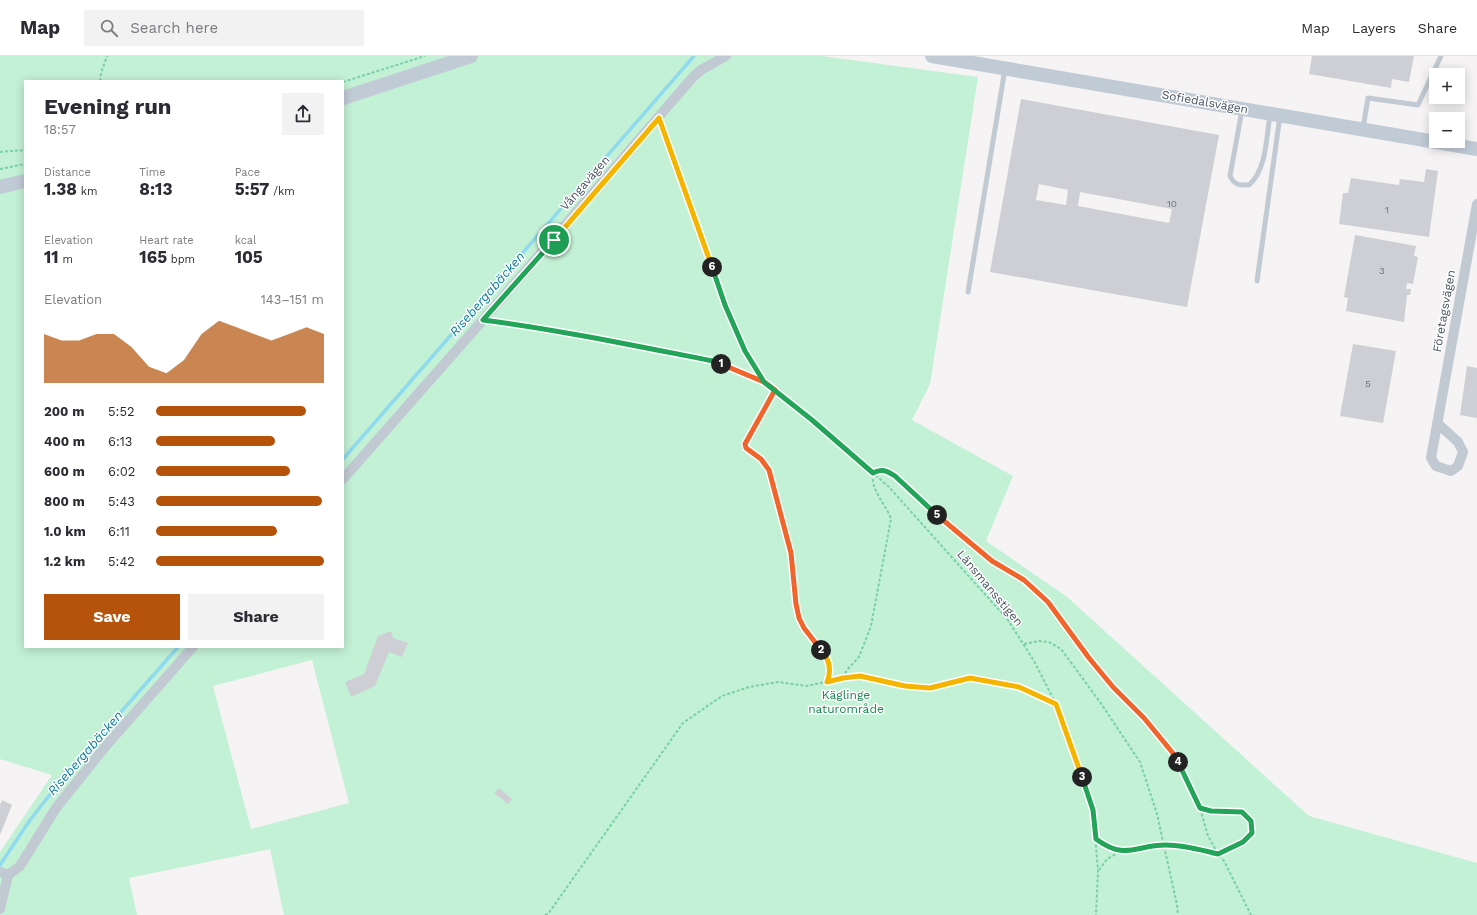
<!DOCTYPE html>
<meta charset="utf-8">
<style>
:root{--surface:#fff;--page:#f2f2f3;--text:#2b2b33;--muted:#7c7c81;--line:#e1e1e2;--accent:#b45309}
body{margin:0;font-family:"Work Sans",sans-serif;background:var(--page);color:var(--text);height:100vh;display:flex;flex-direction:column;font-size:15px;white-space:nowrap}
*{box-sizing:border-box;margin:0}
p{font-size:13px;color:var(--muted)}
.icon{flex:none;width:22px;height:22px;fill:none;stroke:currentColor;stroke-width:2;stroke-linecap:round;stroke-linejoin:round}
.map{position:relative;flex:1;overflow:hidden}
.panel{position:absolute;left:24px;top:24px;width:320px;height:568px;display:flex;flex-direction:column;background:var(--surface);border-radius:0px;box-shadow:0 2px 10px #0003}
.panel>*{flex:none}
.controls{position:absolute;left:1429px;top:12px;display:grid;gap:8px}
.controls a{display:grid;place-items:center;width:36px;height:36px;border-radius:0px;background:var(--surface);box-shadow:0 2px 10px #0003;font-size:20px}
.pin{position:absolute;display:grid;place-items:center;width:34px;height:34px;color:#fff;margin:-17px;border:2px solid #fff;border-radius:50%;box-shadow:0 1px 4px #0007}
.km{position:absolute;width:20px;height:20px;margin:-10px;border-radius:50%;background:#222;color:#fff;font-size:11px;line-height:20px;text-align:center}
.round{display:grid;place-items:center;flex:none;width:42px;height:42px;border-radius:0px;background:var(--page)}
.head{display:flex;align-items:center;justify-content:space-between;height:68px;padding:0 20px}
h1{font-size:22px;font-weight:700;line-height:30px}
.figures{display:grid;grid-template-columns:repeat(3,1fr);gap:6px;height:68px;padding:4px 20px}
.figures div{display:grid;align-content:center}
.figures b{font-size:17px;font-weight:700}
.figures small{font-size:11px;font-weight:400}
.figures p{font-size:11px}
.chart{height:112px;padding:8px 20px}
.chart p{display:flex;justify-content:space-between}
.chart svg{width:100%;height:72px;margin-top:4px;fill:var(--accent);opacity:.7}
.action{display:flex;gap:8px;margin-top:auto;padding:8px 20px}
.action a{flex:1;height:46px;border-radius:0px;background:var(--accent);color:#fff;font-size:16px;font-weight:700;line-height:46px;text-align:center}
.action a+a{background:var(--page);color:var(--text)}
ul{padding:0 20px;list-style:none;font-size:13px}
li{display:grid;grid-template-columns:64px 48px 1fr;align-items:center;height:30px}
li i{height:10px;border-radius:5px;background:var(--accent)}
header{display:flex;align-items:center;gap:24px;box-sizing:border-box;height:56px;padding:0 20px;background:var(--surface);border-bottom:1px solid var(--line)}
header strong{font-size:19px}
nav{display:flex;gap:22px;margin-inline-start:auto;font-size:14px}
.search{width:280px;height:36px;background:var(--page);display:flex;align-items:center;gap:10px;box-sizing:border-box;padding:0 14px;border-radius:0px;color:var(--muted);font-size:15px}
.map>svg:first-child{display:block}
</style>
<header>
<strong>Map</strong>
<div class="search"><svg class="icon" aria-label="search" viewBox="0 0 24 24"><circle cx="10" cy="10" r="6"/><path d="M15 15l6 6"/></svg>Search here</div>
<nav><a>Map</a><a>Layers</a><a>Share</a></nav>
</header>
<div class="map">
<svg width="1477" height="859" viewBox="0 0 1477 859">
<rect width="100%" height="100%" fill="#f5f3f3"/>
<path fill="#c3f1d5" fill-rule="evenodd" d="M0 0H822L978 21 930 328 912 364 1013 420 986 485 1066 540 1309 760 1477 807V859H284L270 793 129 822 137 859H0V796L52 719 0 703ZM25 25H343V591H25ZM312 604 349 747 251 773 213 630Z"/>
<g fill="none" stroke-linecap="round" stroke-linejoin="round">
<g stroke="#90daee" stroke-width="3.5">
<path d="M343 403 694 0"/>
<path d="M0 809 30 764 63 722 178 591"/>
</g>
</g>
<g fill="#cdcfd5" fill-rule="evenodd">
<path d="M1312 0H1414L1409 26 1392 23 1391 32 1309 18Z"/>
<path d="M1021 43 1219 79 1187 251 990 216ZM1039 128 1068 134 1066 149 1036 144ZM1080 136 1172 153 1169 167 1078 150Z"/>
<path d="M1426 113 1438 115 1429 181 1339 168 1343 137H1348L1351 122 1399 129 1400 123 1424 126Z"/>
<path d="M1355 179 1416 190 1414 200 1418 201 1413 228 1407 227 1406 233H1411L1410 239H1407L1404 266 1346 255 1348 242 1344 241Z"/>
<path d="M1353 288 1396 295 1383 367 1340 360Z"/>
<path d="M1467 310 1477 312V362L1460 359Z"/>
<path d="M391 575 393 582 408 587 402 601 389 596 375 630 351 641 345 626 364 618 378 580Z"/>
<path d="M499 732 512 743 508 748 494 737Z"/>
<path d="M2 744 12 749 0 779V749Z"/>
</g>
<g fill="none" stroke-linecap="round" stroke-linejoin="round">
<g stroke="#7ad0a6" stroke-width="2" stroke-dasharray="3 2" stroke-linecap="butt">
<path d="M100 25 101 17 107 0"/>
<path d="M343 26 425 0"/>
<path d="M662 72 725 249 745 295 764 326 813 364 889 431 1008 564 1034 605 1056 648 1081 716 1093 754 1098 815 1096 859"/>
<path d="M0 96 25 94"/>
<path d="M0 113 25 108"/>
<path d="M495 266 525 270 713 305 763 326"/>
<path d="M775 334 745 388 746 392 761 403 769 414C775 441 784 468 790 496 795 518 791 542 799 563 808 585 838 599 827 626"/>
<path d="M1024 588 1039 585 1049 586 1061 593 1100 646 1140 706 1157 758 1177 849 1178 859"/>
<path d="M843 622 847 614 859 601 871 570 891 463C886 448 870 434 873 417 882 412 887 415 895 420L937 459 993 505 1024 524 1048 546 1089 602 1113 631 1144 662 1172 696 1189 726 1200 752 1208 780 1218 798 1243 786 1251 777V765L1242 756 1211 755 1200 752"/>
<path d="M1096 783 1107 790 1119 796"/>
<path d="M1099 814 1107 803 1119 796 1165 789 1188 790 1218 798 1224 805 1251 859"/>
<path d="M545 859 548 858 683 667 722 640 749 631 778 626 807 630 843 622 860 620 905 630 930 631 970 622 1019 631 1055 648"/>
</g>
<g stroke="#c1cad2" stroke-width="5">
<path d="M1242 54 1230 120C1235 130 1240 129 1249 129 1267 113 1266 82 1270 59"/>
<path d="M1363 72 1368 42 1418 49 1441 0"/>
<path d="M1257 225 1280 60"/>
<path d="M968 236 1005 13"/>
</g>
<g stroke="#c1cad2" stroke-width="10">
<path d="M1437 367 1458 386 1463 396 1458 410 1451 415 1436 410 1431 402 1477 148"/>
<path d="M343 423 483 264 693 21 701 14 726 0"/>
<path d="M0 816 8 819 20 810 56 752 105 691 193 591"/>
<path d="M0 853 8 819"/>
</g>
<g stroke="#c1cbd6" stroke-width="14">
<path d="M932 0 1477 93"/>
<path d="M343 42 471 0"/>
<path d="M0 131 25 125"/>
</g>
</g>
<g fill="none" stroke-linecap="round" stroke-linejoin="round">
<defs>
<path id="split-1" d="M554 184 483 264C560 274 636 290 713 305L721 308"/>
<path id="split-2" d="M721 308 764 326 775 334 745 388 746 392 761 403 769 414 791 497 796 548 799 562 804 572 821 594"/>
<path id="split-3" d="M821 594C830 604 832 614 827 626L843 622 860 620 905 630 930 632 970 622 1019 631 1056 648 1082 721"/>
<path id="split-4" d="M1082 721 1093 754 1096 783C1126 805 1135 789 1166 789 1184 789 1201 794 1218 798L1243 786 1252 777 1251 765 1242 756 1211 755 1200 752 1178 706"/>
<path id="split-5" d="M937 459 992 505 1024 524 1048 546 1089 602 1113 631 1144 662 1172 696 1178 706"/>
<path id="split-6" d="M712 211 725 249 745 295 764 326 812 364 873 417C882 412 887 415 895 420L937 459"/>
<path id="split-7" d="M554 184 659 62 712 211"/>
</defs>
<use href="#split-1" stroke="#fff" stroke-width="8"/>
<use href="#split-2" stroke="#fff" stroke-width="8"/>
<use href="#split-3" stroke="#fff" stroke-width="8"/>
<use href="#split-4" stroke="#fff" stroke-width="8"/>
<use href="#split-5" stroke="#fff" stroke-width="8"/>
<use href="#split-6" stroke="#fff" stroke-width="8"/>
<use href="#split-7" stroke="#fff" stroke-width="8"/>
<use href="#split-1" stroke="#22a559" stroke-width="5"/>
<use href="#split-2" stroke="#f0652b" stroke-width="5"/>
<use href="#split-3" stroke="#f5b400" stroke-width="5"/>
<use href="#split-4" stroke="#22a559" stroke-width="5"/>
<use href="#split-5" stroke="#f0652b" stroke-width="5"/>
<use href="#split-6" stroke="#22a559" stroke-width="5"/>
<use href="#split-7" stroke="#f5b400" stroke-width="5"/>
</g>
<g text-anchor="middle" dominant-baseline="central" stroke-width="3" stroke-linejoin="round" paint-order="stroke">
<g font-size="10" fill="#6b747e">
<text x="1172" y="147">10</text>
<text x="1387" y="153">1</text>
<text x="1382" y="214">3</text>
<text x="1368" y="327">5</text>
</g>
<g font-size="12" fill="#4a5661" stroke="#fff">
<text transform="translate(1205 46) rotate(10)">Sofiedalsvägen</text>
<text transform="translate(585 127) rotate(-49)">Vångavägen</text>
<text transform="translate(1444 255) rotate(-80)">Företagsvägen</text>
<text transform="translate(990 532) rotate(50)">Länsmansstigen</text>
</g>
<g font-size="12" fill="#17864f" stroke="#fff">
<text x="846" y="639">Käglinge<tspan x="846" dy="14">naturområde</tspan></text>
</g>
<g font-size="13" font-style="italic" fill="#0c7c9b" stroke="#fff">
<text transform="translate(487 238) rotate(-49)">Risebergabäcken</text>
<text transform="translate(85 697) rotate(-49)">Risebergabäcken</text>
</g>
</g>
</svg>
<div class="controls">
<a>+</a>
<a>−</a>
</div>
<div class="pin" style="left:554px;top:184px;background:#1e9e55"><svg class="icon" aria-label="arrive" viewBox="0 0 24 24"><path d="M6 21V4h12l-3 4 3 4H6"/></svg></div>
<b class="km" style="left:721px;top:308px">1</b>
<b class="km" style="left:821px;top:594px">2</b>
<b class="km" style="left:1082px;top:721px">3</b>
<b class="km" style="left:1178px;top:706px">4</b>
<b class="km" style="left:937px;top:459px">5</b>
<b class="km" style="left:712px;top:211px">6</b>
<section class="panel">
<div class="head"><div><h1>Evening run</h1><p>18:57</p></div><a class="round"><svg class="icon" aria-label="share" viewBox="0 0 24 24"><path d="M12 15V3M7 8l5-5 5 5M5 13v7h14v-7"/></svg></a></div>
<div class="figures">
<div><p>Distance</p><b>1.38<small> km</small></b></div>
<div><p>Time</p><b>8:13</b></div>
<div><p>Pace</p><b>5:57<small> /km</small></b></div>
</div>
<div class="figures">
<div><p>Elevation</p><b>11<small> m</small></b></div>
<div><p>Heart rate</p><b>165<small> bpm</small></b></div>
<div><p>kcal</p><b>105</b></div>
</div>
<div class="chart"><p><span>Elevation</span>143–151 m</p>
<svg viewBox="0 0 160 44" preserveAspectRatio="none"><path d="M0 44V14L10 18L20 18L30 14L40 14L50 22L60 34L70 38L80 30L90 14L100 6L110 10L120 14L130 18L140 14L150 10L160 14V44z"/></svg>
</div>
<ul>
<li><b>200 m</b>5:52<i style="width:89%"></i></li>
<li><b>400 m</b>6:13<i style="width:71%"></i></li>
<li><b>600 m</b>6:02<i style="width:80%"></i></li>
<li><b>800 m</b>5:43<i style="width:99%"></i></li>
<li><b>1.0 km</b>6:11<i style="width:72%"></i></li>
<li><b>1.2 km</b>5:42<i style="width:100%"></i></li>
</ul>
<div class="action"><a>Save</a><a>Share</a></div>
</section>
</div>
